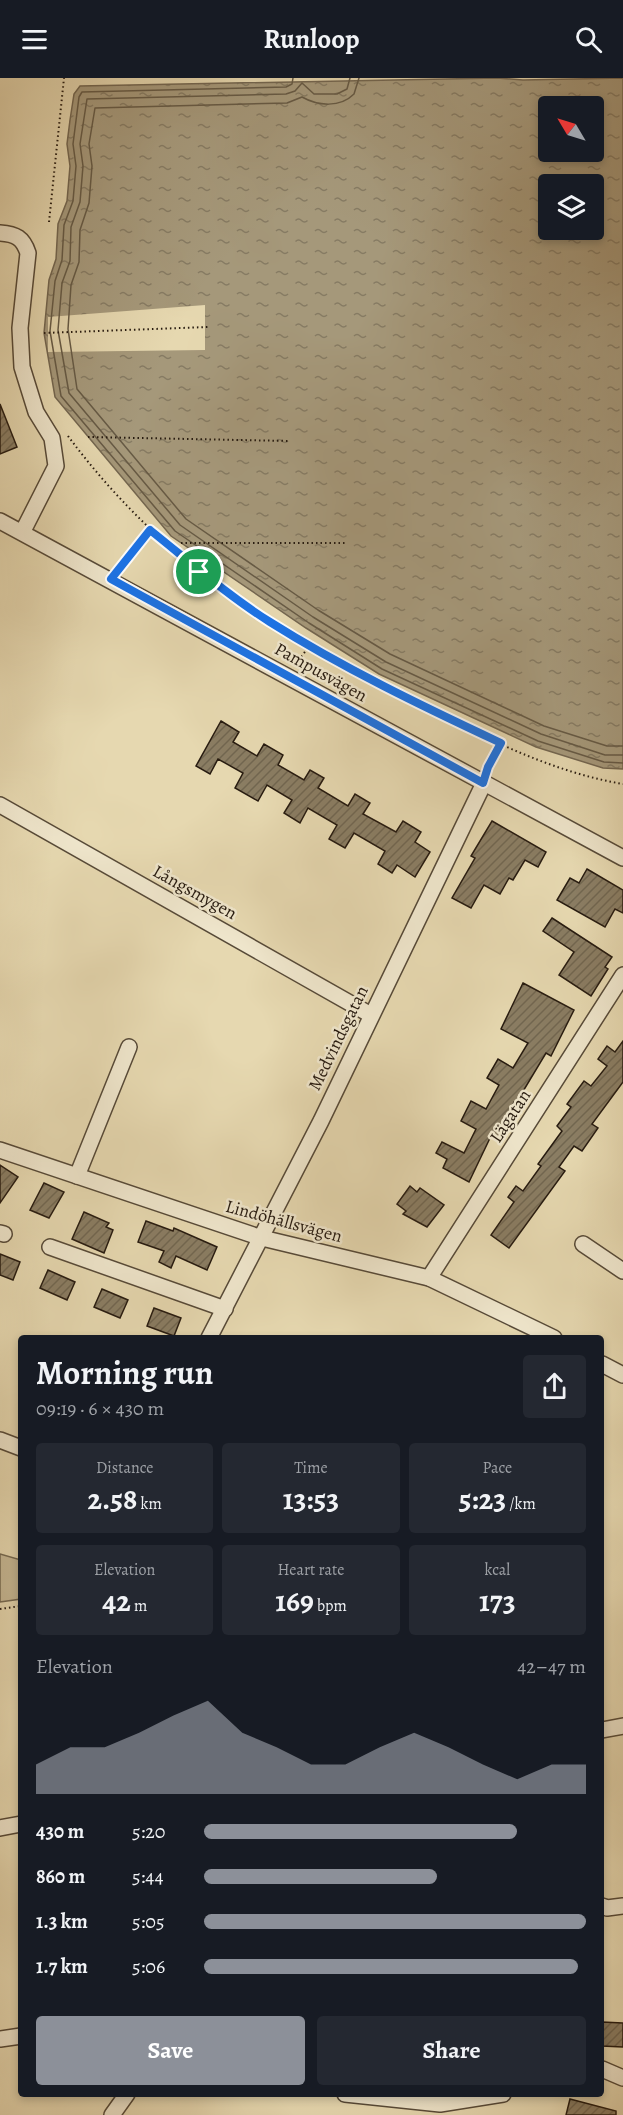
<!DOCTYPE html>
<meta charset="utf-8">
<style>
:root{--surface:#171b24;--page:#242831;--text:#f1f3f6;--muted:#9ea1a6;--accent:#8c9099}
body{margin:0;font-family:Alegreya,serif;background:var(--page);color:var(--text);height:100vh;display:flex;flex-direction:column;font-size:22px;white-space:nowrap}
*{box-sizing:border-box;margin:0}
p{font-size:20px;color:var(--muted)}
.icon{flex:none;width:33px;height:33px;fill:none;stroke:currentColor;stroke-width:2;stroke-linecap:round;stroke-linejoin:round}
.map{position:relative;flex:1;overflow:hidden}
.side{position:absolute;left:18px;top:1257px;width:586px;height:762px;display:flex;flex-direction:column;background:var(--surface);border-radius:6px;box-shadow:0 3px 9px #0003}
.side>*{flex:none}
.needle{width:39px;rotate:308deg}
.tools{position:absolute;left:538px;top:18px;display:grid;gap:12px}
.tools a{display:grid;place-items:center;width:66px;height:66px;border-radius:6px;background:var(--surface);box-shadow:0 3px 9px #0003;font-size:30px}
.pin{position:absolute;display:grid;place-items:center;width:51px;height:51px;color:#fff;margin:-26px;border:3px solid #fff;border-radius:50%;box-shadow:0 2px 6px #0007}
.round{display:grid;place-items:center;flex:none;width:63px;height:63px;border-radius:6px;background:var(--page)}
.summary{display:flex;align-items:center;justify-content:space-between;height:102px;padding:0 18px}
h1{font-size:33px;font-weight:700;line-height:45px}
.stats{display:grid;grid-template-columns:repeat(3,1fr);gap:9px;height:102px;padding:6px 18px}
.stats div{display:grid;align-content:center;border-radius:6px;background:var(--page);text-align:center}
.stats b{font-size:30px;font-weight:700}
.stats small{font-size:16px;font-weight:400}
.stats p{font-size:16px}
.chart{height:168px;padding:12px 18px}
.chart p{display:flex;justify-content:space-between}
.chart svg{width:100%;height:108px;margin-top:6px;fill:var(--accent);opacity:.7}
.button{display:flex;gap:12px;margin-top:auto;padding:12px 18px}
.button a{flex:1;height:69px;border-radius:6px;background:var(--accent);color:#fff;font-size:24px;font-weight:700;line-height:69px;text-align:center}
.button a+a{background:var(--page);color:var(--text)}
ul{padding:0 18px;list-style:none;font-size:20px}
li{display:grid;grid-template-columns:96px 72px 1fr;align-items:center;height:45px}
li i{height:15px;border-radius:8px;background:var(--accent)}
header{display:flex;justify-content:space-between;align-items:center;height:78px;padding:0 18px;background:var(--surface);font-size:27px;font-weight:700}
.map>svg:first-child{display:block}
</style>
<header><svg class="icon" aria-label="menu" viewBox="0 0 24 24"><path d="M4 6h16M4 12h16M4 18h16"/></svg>Runloop<svg class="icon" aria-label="search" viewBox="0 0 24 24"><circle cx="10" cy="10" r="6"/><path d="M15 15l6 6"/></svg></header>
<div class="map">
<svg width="623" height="2037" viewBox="0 0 623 2037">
<defs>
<pattern id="water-ripples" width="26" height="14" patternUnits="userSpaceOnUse" patternTransform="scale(1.5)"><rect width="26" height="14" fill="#a5987a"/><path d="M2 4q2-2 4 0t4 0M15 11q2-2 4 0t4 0" fill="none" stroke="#867b63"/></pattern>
<pattern id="building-hatch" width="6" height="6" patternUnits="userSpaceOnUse" patternTransform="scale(1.5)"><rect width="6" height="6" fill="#8a7d63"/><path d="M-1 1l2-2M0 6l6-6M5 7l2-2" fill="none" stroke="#716650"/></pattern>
</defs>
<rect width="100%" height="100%" fill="#e6d8b0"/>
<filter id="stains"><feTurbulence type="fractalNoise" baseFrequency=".00333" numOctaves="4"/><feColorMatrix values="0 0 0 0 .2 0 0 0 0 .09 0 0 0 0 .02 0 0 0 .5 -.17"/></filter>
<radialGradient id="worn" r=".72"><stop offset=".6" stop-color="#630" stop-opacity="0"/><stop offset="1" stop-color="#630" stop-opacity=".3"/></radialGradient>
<path fill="#c6b895" stroke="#766a52" stroke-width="1.5" d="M0 1476 21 1482V1521L0 1524Z"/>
<path fill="url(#water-ripples)" stroke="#736650" stroke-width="1.5" fill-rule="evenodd" d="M497 0 523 2 623 0V691L603 690 536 669 379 596 306 550 171 458 55 319 44 255 49 202 56 181 58 146 67 123 70 88 67 66 70 42 74 16 80 8ZM549 28H594V74H549ZM549 106H594V152H549Z"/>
<path fill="#e6d8b0" d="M205 227V272L48 274V239Z"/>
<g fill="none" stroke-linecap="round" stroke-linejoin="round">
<g stroke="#665a45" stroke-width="1.5">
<path d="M293 0 292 6 286 9 82 14 79 19 73 66 76 88 73 123 64 147 62 182 55 203 50 253 61 318 175 453 309 545 382 591 538 663 604 684 623 685"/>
<path d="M350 0 347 11 337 16H314L302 5 295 13 286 16 87 21 80 66 83 88 80 124 71 149 70 183 62 205 58 252 69 315 180 447 313 539 386 584 541 656 605 677H623"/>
<path d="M359 0 354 16C340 30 318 28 302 19L287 25 95 30 89 66 92 88 89 125 80 152 79 184 71 207 68 251 77 311 186 441 318 532 390 576 544 648 607 668H623"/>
</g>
</g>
<g fill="url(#building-hatch)" stroke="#271b10" stroke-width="1.5">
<path d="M0 326 17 369 0 376Z"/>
<path d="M221 643 239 654 233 664 257 678 264 666 283 677 278 687 304 702 310 692 324 700 318 710 348 728 355 716 370 725 363 736 396 754 403 743 421 754 415 764 430 774 415 799 397 787 392 795 378 786 385 773 354 755 345 770 329 761 337 747 308 730 300 745 284 735 292 722 267 707 258 723 235 710 243 695 218 681 210 696 196 688Z"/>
<path d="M492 743 546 774 538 789 525 782 513 802 509 800 500 816 484 807 471 830 452 820 475 780 471 778Z"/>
<path d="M587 791 623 812V835L615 831 605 849 557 822 570 800 579 805Z"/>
<path d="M552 840 612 879 605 889 608 891 591 918 559 897 574 874 543 853Z"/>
<path d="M523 905 574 932 551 978 546 975 516 1025 514 1024 497 1062 491 1058 469 1104 443 1090 447 1081 436 1075 442 1064 464 1075 476 1051 461 1043 471 1023 486 1031 499 1007 487 1000 498 981 513 990 528 965 501 951Z"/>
<path d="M623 963V1004L592 1046 598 1050 582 1073 574 1068 559 1089 565 1093 509 1170 491 1157 514 1124 508 1119 516 1108 523 1113 541 1088 538 1086 562 1053 557 1048 571 1029 567 1026 584 1003 591 1008 607 988 598 981 607 968 615 974Z"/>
<path d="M0 1087 18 1099 0 1125Z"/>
<path d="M44 1105 64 1114 49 1140 30 1132Z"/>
<path d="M410 1108 417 1114 420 1110 444 1127 427 1149 403 1136 406 1133 397 1126Z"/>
<path d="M84 1134 109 1145 106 1149 113 1152 104 1175 72 1161Z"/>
<path d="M146 1143 173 1153 174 1150 217 1169 207 1192 176 1178 171 1190 159 1184 164 1173 138 1164Z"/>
<path d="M0 1176 20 1184 13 1202 0 1197Z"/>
<path d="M48 1192 75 1204 67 1222 40 1210Z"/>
<path d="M102 1211 128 1222 120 1240 94 1229Z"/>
<path d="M154 1230 181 1240 174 1258 147 1248Z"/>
<path d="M602 1944 623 1945V1969L602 1968Z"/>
<path d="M570 2021 616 2033V2037H566Z"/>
</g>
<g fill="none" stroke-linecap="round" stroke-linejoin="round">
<defs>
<g id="minor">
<path d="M0 155C16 156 23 160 28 175L20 250 22 289 36 334 52 360 56 388 23 453"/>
<path d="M0 443 623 780"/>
<path d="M0 727 371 937"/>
<path d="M0 1072 262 1160 429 1200 554 1260"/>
<path d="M77 1098 129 969"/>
<path d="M0 1155 4 1156"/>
<path d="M583 1166 623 1193"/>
<path d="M50 1169 225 1231"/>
<path d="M429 1200 623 897"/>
<path d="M209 1260 321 1043 484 705"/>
<path d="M602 1286 623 1297"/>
<path d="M0 1362 21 1370"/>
<path d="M602 1652 623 1648"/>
<path d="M0 1750 21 1746"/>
<path d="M602 1828 607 1830 623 1828"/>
<path d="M0 1961 21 1958"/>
<path d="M602 1991 623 2000"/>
<path d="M345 2016 440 2026 503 2016"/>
<path d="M112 2037 127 2016"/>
</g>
</defs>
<use href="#minor" stroke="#574a38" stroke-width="18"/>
<g stroke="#271b10" stroke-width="2" stroke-dasharray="1.5 3" stroke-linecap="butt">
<path d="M49 144 64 0"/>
<path d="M44 255 208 249"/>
<path d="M68 358C123 432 192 495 270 544 317 574 368 599 417 625 481 658 551 694 623 706"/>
<path d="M88 359 290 363"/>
<path d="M181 465H346"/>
<path d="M120 490 150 452"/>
<path d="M296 586 310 567"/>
<path d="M487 690 500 666"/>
<path d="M0 1531 21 1528"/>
</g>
<use href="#minor" stroke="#efe6cc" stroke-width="15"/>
</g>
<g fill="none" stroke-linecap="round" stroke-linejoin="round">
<defs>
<path id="route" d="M150 452C190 484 227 517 270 544 343 590 422 628 501 665L488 689 483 705 111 501Z"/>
</defs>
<use href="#route" stroke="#fff" stroke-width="12"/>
<use href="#route" stroke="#1a73e8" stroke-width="8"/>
</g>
<g text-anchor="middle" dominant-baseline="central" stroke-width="5" stroke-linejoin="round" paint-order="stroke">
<g font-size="18" fill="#271b10" stroke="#efe6cc">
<text transform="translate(321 594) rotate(29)">Pampusvägen</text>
<text transform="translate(195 814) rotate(29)">Långsmygen</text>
<text transform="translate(338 960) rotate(-64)">Medvindsgatan</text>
<text transform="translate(510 1038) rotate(-57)">Lägatan</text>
<text transform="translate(284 1143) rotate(15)">Lindöhällsvägen</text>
</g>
</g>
<rect width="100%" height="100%" filter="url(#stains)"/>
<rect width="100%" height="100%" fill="url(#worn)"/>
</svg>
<div class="tools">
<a><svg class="needle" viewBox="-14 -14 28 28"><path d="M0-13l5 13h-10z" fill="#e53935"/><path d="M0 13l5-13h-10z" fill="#9ea1a6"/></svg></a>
<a><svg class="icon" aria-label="layers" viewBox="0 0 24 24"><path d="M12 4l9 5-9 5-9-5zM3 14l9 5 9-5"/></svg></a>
</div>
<div class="pin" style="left:199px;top:494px;background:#1e9e55"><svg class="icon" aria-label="arrive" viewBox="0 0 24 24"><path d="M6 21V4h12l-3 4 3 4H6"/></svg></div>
<section class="side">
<div class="summary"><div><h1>Morning run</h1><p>09:19 · 6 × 430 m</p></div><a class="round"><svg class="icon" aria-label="share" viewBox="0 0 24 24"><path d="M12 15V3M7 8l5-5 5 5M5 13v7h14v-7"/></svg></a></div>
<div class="stats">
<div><p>Distance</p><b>2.58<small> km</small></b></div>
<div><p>Time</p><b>13:53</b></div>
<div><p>Pace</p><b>5:23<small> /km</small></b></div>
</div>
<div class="stats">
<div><p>Elevation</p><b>42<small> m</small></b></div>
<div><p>Heart rate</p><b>169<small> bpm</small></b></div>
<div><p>kcal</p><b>173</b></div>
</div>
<div class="chart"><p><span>Elevation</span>42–47 m</p>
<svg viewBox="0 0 160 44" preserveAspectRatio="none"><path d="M0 44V32L10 25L20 25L30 19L40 12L50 6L60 19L70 25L80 32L90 32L100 25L110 19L120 25L130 32L140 38L150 32L160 32V44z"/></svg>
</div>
<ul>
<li><b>430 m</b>5:20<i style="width:82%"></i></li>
<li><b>860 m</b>5:44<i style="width:61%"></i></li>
<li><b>1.3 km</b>5:05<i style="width:100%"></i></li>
<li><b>1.7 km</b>5:06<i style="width:98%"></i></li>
</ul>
<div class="button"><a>Save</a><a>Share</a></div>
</section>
</div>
